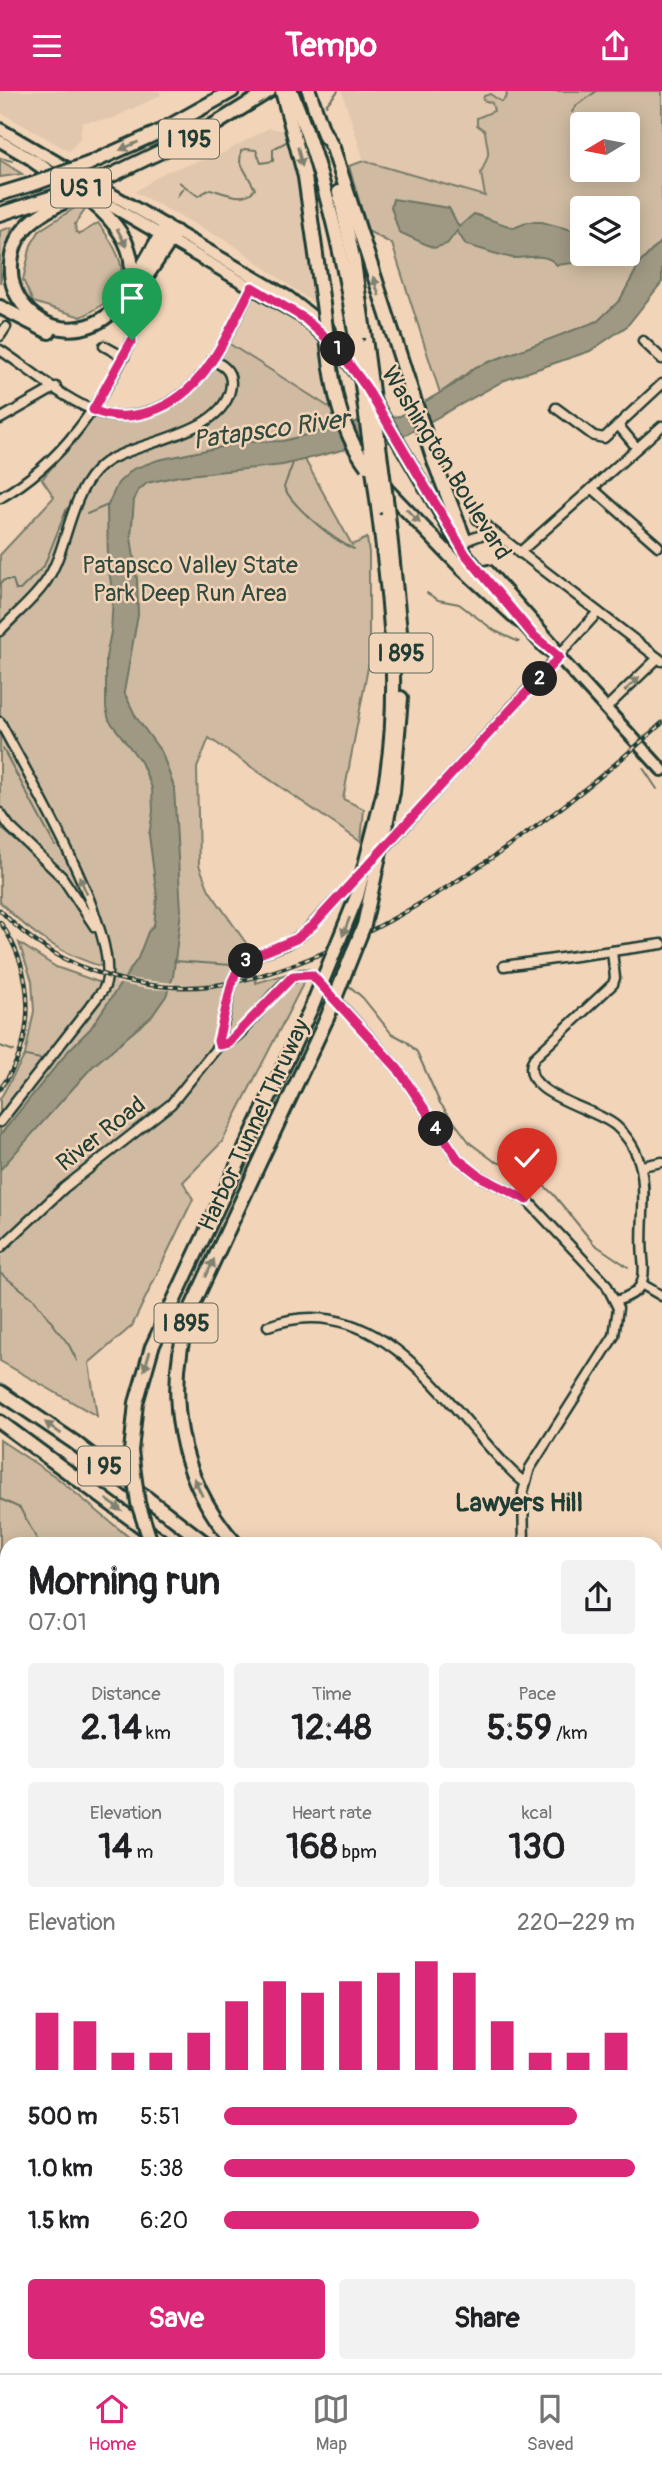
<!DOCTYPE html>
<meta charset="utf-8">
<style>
:root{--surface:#fff;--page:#f2f2f2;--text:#202124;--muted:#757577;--line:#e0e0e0;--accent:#db2777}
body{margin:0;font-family:Pangolin,sans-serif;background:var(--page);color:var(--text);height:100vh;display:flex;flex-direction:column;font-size:26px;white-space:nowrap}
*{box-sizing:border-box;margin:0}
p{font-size:23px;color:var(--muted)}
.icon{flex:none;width:38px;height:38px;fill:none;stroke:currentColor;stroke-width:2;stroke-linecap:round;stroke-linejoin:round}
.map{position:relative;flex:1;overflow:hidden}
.sheet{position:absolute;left:0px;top:1446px;width:663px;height:836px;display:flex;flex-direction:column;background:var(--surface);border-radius:21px 21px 0 0;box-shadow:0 4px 18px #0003}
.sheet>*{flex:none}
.needle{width:46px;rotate:260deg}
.controls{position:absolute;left:570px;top:21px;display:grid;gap:14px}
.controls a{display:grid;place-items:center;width:70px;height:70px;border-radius:7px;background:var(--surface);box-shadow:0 4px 18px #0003;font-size:35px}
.pin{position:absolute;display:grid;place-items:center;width:60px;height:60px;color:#fff;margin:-72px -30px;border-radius:50% 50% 50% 0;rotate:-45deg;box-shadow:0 0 7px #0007}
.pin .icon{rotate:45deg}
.km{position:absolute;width:35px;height:35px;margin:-18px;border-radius:50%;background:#222;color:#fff;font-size:19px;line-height:35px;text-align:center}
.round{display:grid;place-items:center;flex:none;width:74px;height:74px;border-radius:7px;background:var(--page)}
.headline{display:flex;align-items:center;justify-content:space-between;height:119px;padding:0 28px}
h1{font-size:38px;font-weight:700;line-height:52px}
.metrics{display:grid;grid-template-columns:repeat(3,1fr);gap:10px;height:119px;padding:7px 28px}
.metrics div{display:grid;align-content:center;border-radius:7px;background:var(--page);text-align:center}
.metrics b{font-size:35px;font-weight:700}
.metrics small{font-size:19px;font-weight:400}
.metrics p{font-size:19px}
.chart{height:196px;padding:14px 28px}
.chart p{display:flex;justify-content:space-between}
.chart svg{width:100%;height:126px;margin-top:7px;stroke:var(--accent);stroke-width:6}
.primary-button{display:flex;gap:14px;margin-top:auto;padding:14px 28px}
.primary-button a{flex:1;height:80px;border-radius:7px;background:var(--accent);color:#fff;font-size:28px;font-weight:700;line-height:80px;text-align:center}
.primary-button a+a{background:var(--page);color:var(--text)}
ul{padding:0 28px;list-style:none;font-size:23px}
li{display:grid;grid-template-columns:112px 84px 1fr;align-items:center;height:52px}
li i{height:18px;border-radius:9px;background:var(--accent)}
header{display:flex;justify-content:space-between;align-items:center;height:91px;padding:0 28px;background:var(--accent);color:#fff;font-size:32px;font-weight:700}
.tab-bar{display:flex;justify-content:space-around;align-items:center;height:98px;border-top:2px solid var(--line);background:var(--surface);font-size:19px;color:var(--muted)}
.tab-bar a{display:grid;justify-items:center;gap:4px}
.tab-bar .current{color:var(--accent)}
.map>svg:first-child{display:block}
</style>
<header><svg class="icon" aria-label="menu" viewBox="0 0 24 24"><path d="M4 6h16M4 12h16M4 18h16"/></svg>Tempo<svg class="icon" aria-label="share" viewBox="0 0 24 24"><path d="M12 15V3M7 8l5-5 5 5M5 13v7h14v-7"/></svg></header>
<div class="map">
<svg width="662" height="2282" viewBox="0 0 662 2282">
<rect width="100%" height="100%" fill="#f2d4b8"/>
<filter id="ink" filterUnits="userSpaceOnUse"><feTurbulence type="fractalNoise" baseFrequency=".0143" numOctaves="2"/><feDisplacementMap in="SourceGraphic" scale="14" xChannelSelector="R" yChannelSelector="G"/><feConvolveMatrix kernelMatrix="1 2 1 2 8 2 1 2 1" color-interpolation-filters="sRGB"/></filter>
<g filter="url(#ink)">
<g fill="#e0c7ad">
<path d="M0 0H159L161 4 111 28 82 31 80 48 69 60 0 21Z"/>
<path d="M342 0H506L519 38 497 109 364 70Z"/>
<path d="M269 37 290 41 315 213 234 154 135 101 165 81 219 64Z"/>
<path d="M253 208 266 210 322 248 326 288 335 320 228 252Z"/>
</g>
<g fill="#d0bba2" stroke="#787c6b" stroke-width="2" fill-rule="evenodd">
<path d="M506 0H662V149L640 172 620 209 598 230 476 276 440 302 392 153 368 140 349 75 364 70 485 105 481 82C492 57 488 66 485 40L477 34V27L494 20 492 12 483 9 484 5 490 3 502 11 507 5ZM583 33H628V79H583ZM583 117H628V163H583Z"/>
<path d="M0 69 22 83 0 86Z"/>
<path d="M78 115 85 119 75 133 76 141 80 143 98 132C131 175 134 201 81 226L33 211 23 189 31 154 40 139Z"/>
<path d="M12 136 0 192V140Z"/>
<path d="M228 252 335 320 304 367 352 454 367 447 369 462V571L343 708 364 718 361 751 209 647 197 677 199 774 209 799 253 862 256 892 290 882 305 889 222 1051 183 1091 193 1108 132 1235 89 1272 97 1325 0 1270V1008L25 964 34 920 32 890 19 852 56 876 104 893 107 877C63 865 31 843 0 811V464L54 406 42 388 95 325C162 340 196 305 228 252Z"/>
<path d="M0 1349 56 1386 136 1452H7V1499L0 1468Z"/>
<path d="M7 1550V1620L0 1597Z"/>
<path d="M0 1815 7 1824V2275H656V2120H662V2282H0Z"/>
</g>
<g fill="#9f9983" stroke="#6c7463" stroke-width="2">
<path d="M393 108 449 117 459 136 474 123 514 137 528 131H542L583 142V163H611L605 168 557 174C545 161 530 167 515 167 505 167 478 156 466 154L457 140 447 153 434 157 399 141 391 116Z"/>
<path d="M662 149V191L627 235 590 260 505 289 393 351 366 353 283 374 179 385 147 392 138 400 134 409 131 446 137 488 138 524 124 601 136 626 162 662 174 696 181 820 173 886 166 905 152 925 92 976 0 1079V1044L69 959 90 938 138 867 148 841 154 834 157 806 149 744 153 721 152 697 141 671 109 629 106 617V566L111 541 113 505 108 473 107 416 118 392 133 378 158 369 245 351 283 350 359 330 400 325 455 293 476 276 598 230 620 209 640 172Z"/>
</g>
<path fill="#f2d4b8" d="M120 886 142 889 175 892 172 899 148 898 116 892Z"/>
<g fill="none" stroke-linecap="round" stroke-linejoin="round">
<g stroke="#6c7463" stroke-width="2">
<path d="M326 14 338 0"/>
<path d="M572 21 577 14 597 0"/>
<path d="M0 67 12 70"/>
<path d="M179 91 198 105 210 98C225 102 244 112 255 98L240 71 241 60 245 58 256 59 261 72 273 70V58L290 49"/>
<path d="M177 106 183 97"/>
<path d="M293 372 284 396C292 415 334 450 354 458"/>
<path d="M87 423 108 414"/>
<path d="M0 493 4 489H13L16 499H20L44 475 67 417"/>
<path d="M427 502 438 509 459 513 495 540 519 551"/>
<path d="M3 658 55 755"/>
<path d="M643 677 657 698"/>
<path d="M0 736 27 759"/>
<path d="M174 870 232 874"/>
<path d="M347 893 363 907 391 942 406 950 417 961 440 1012 470 1052 494 1070 530 1082 553 1103 594 1153 628 1176"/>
<path d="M0 955 14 960"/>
<path d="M26 965 45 969"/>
<path d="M0 1182 34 1208 69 1254 77 1270"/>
<path d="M0 1408 20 1417 39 1452"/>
<path d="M656 2116 662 2119"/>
<path d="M0 2182 7 2189"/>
<path d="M552 2282 553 2275"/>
</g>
<defs>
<g id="minor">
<path d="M0 245 6 236"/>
<path d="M643 250 662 268"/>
<path d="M104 255 124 266"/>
<path d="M0 259C31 279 65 310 100 322 114 327 128 326 143 322 205 308 227 243 254 192"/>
<path d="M556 317 594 345 604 347 662 293"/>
<path d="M0 328 56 296"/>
<path d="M618 334 637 357"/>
<path d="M592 397 658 455"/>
<path d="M0 407C63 371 100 314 132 249"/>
<path d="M477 428 662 570"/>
<path d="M465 450 492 440"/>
<path d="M519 462 662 335"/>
<path d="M0 540C15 523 35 508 47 489 69 455 69 401 102 374 133 349 229 345 231 292 231 279 223 274 212 269"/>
<path d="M605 618 658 567"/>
<path d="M0 631C24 678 130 854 103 899L0 1031"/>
<path d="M0 722 10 736 62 786 95 836"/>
<path d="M382 760 598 521"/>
<path d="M612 860 615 887 613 893 534 967C515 1003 595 1016 616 1035 658 1073 638 1119 643 1167 646 1193 641 1202 616 1210"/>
<path d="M504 875 662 853"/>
<path d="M219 954C252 951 281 865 316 887L398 978 458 1068 481 1086 527 1109 606 1193 618 1217 614 1245 530 1377 523 1401 524 1452"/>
<path d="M219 954 232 891 239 876 252 866 287 853 304 842 362 782"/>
<path d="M642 1075 662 1071"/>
<path d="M0 1157 64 1097 171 1013 219 954"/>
<path d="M643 1194 662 1205"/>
<path d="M268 1235C364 1200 428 1285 483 1349 496 1363 508 1379 524 1391"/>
<path d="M0 1484 5 1519 0 1561"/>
<path d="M0 1615 7 1637"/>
<path d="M656 1699 662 1705"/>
<path d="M0 1798 7 1778"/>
<path d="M656 1866 662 1870"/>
</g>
<g id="major">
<path d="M0 38 288 206 330 239"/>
<path d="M0 50 41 74"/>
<path d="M82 98 304 227 338 258 361 289"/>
<path d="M375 311 456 450 498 504"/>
<path d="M488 480 552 552 558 564"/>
<path d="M515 524 544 556 559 566 662 679"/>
</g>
<g id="highway">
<path d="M282 0 305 86 323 213"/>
<path d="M291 0C324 81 343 162 356 248"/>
<path d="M309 0 325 46"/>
<path d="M322 38 333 57 434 370 465 450"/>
<path d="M35 71C64 92 102 112 121 143 161 207 77 272 26 217 15 205 10 189 11 173 13 138 39 122 68 109"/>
<path d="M88 73 157 42 232 0"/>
<path d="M110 85 209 37 269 0"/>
<path d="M339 101 354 171 366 255"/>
<path d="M0 103 36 92"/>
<path d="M0 123 59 104"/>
<path d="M131 195 166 135"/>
<path d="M127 214 176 141"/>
<path d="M0 216 49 241"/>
<path d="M380 392 462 477 520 530"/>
<path d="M378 416C390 510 402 605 384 700"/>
<path d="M388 423 400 540"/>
<path d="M393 701 401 607"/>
<path d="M0 1301 74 1351 205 1452"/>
<path d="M0 1331 164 1452"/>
<path d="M131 1360 136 1312 152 1256 313 913"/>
<path d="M235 1452C178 1388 163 1299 191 1218L327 927"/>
<path d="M656 1801 662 1805"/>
<path d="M656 1832 662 1836"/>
</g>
</defs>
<use href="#minor" stroke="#1f3d34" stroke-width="13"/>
<use href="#major" stroke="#1f3d34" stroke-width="16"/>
<use href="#highway" stroke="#1f3d34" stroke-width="18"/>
<use href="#minor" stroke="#f2d4b8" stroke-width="8"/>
<use href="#major" stroke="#f2d4b8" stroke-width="10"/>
<use href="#highway" stroke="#f2d4b8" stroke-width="12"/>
<defs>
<g id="rail">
<path d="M0 819C58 883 156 909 239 890 382 857 555 730 662 632"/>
<path d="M0 831C35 881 38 948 0 998"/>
</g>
</defs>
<use href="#rail" stroke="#1f3d34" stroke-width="4.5"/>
<use href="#rail" stroke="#f2d4b8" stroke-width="2" stroke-dasharray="5" stroke-linecap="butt"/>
<defs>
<g id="highway-bridge">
<path d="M36 92 88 73"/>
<path d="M59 104 110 85"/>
<path d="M323 213C330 268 332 329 367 375"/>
<path d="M356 248 378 416"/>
<path d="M366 255 388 423"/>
<path d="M313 913 357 805 384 700"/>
<path d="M327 927 364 834 393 701"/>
<path d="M131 1360 138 1412 151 1452"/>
</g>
</defs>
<use href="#highway-bridge" stroke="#1f3d34" stroke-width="18" stroke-linecap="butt"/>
<use href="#highway-bridge" stroke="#f2d4b8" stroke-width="12"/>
</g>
<defs><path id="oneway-solid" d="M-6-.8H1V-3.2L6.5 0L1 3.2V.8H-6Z" transform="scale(1.75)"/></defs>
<g fill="#7e816f">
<use href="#oneway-solid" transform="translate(129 55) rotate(156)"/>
<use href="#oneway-solid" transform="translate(300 66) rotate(77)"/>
<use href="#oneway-solid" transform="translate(122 147) rotate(62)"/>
<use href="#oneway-solid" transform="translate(376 195) rotate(-108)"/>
<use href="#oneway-solid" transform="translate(413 425) rotate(46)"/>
<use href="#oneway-solid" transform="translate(632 593) rotate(-44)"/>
<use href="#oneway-solid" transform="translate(83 794) rotate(-113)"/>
<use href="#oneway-solid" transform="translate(346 836) rotate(111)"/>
<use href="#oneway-solid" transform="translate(210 1177) rotate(-65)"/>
<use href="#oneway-solid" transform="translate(147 1270) rotate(107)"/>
<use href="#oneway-solid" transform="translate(53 1337) rotate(-144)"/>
<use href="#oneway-solid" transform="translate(198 1396) rotate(-115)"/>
<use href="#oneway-solid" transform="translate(114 1414) rotate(38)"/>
</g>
</g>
<g fill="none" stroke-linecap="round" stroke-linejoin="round" filter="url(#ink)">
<defs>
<path id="route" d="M132 249 93 319C109 326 124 327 141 323 204 309 224 247 252 196L304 227 338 258 366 296 466 464 533 544 559 566 312 835 296 848 252 866 239 876 232 891 218 950 219 954 228 952 293 885 312 884 398 978 458 1068 481 1086 527 1109"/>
</defs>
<use href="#route" stroke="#fff" stroke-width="14"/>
<use href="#route" stroke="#db2777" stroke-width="9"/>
</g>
<g text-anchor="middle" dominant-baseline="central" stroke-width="5" stroke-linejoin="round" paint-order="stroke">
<g fill="#f2d4b8" stroke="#5e6a5c" stroke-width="2">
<rect x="159" y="28.5" width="60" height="39" rx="5"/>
<rect x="51" y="77.5" width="60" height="39" rx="5"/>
<rect x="369.5" y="542.5" width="63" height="39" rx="5"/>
<rect x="154.5" y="1212.5" width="63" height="39" rx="5"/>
<rect x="78" y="1355.5" width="52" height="39" rx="5"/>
</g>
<g font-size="23" font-weight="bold" fill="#1f3d34">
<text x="189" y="48">I 195</text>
<text x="81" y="97">US 1</text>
<text x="401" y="562">I 895</text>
<text x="186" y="1232">I 895</text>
<text x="104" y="1375">I 95</text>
</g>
<g font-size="24" fill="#1f3d34" stroke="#f2d4b8">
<text transform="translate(446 372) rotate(58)">Washington Boulevard</text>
<text transform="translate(254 1034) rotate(-65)">Harbor Tunnel Thruway</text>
<text transform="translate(101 1043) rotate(-38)">River Road</text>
</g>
<g font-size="24" fill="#314a3f" stroke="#f2d4b8">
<text x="190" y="474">Patapsco Valley State<tspan x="190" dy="28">Park Deep Run Area</tspan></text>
</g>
<g font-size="26" font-style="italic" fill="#324b40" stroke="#f2d4b8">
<text transform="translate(271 339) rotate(-8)">Patapsco River</text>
</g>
<g font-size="26" font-weight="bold" fill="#1f3d34" stroke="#f2d4b8">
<text x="519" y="1412">Lawyers Hill</text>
</g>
</g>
</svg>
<div class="controls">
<a><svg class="needle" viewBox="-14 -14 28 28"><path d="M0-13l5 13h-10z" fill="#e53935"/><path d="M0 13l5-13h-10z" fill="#757577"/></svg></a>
<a><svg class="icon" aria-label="layers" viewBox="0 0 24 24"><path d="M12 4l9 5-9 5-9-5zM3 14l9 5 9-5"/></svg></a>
</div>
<div class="pin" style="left:132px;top:249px;background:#1e9e55"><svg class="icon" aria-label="arrive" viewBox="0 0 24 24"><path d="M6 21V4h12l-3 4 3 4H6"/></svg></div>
<div class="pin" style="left:527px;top:1109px;background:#d93025"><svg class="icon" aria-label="check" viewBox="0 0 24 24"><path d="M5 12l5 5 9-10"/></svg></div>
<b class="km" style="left:338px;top:258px">1</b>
<b class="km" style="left:540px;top:588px">2</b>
<b class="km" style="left:246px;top:870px">3</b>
<b class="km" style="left:436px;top:1038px">4</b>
<section class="sheet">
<div class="headline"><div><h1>Morning run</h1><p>07:01</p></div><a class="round"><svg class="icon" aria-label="share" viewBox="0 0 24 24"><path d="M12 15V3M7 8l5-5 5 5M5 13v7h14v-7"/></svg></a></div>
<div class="metrics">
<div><p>Distance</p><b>2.14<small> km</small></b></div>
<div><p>Time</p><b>12:48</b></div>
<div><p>Pace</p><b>5:59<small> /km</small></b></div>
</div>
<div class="metrics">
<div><p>Elevation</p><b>14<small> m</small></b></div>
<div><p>Heart rate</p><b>168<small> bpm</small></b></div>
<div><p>kcal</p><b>130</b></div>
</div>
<div class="chart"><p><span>Elevation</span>220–229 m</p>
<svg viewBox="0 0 160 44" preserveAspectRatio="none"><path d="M5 44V24M15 44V27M25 44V38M35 44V38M45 44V31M55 44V20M65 44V13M75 44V17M85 44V13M95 44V10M105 44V6M115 44V10M125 44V27M135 44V38M145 44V38M155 44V31"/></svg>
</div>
<ul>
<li><b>500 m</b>5:51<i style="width:86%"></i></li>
<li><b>1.0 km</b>5:38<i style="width:100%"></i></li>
<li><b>1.5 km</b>6:20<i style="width:62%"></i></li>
</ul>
<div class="primary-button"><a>Save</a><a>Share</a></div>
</section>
</div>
<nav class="tab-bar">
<a class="current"><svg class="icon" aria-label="home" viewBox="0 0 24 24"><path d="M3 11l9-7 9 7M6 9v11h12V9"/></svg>Home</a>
<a><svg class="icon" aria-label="map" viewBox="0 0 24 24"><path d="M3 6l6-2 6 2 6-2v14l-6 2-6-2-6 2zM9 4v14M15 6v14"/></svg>Map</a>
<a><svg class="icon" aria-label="saved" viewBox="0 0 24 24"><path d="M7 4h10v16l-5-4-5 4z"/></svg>Saved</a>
</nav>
